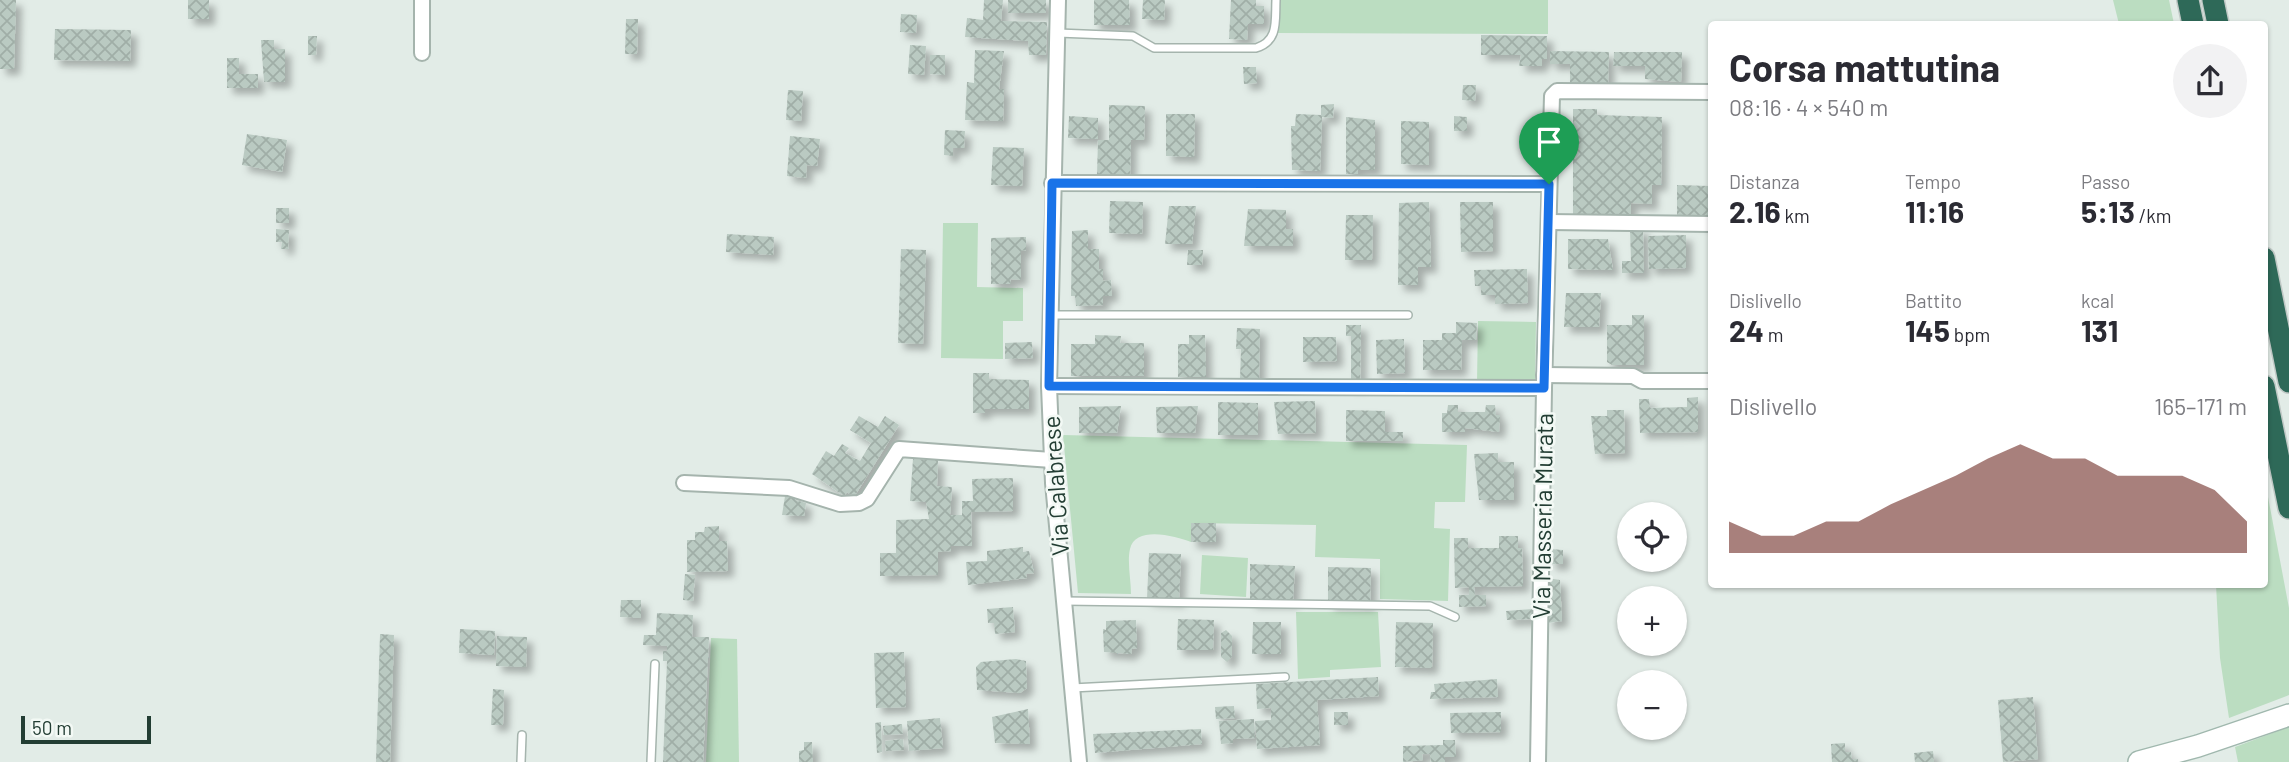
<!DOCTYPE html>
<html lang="it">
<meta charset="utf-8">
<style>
:root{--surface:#fff;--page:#f2f2f3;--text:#2b2b33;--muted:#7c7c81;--accent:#844b45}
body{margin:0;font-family:Barlow,sans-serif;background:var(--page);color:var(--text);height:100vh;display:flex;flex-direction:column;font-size:26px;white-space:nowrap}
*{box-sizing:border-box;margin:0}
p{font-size:23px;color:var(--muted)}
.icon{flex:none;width:38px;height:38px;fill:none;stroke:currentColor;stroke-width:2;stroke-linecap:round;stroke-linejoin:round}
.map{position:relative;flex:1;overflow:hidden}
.panel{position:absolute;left:1708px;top:21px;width:560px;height:567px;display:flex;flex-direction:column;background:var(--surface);border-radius:7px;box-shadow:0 2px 5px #0004}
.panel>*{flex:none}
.fabs{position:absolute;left:1617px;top:502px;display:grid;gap:14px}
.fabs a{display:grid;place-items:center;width:70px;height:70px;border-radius:50%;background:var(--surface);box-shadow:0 2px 5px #0004;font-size:35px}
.scale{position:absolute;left:21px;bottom:18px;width:130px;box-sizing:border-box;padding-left:7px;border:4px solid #223d33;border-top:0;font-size:19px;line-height:24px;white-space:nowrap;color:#223d33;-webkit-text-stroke:5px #f3f9f5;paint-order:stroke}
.pin{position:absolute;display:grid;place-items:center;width:60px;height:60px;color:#fff;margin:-72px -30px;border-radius:50% 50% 50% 0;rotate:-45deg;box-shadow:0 0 7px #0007}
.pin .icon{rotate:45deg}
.round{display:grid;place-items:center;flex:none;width:74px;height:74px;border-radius:37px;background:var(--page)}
.overview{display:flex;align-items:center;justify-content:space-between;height:119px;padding:0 21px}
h1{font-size:38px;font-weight:700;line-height:52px}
.figures{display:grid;grid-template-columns:repeat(3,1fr);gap:10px;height:119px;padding:7px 21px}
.figures div{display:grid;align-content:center}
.figures b{font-size:30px;font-weight:700}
.figures small{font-size:19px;font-weight:400}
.figures p{font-size:19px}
.chart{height:196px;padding:14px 21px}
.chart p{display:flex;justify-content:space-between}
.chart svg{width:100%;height:126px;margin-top:7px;fill:var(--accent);opacity:.7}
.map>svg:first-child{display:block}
</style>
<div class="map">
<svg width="2289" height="762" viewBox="0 0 2289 762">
<defs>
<pattern id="building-cross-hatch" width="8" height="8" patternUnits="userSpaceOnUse" patternTransform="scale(1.75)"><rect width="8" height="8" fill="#bacac2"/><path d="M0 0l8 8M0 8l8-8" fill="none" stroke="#a0aea7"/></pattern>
<filter id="shadow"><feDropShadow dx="6" dy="6" stdDeviation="3.5" flood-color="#0004"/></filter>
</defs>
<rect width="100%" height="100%" fill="#e2ece7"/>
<g fill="#bbddc1">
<path d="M1280 0H1548V34L1278 33Z"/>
<path d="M2113 0H2169L2174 24H2119Z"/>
<path d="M943 223H978L977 287 1023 288V321H1003V359L941 358Z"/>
<path d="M1478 321 1536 322 1535 382H1477Z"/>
<path d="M1063 435 1467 445 1465 502H1435L1434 528 1450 529 1448 601 1380 599V559L1315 557 1316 525 1192 523 1191 542C1176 536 1135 525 1130 549 1127 562 1131 580 1131 594L1078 593Z"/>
<path d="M2265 481 2289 608V695L2229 718 2220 658 2216 585 2264 584Z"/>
<path d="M1202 555 1248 558 1246 597 1200 594Z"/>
<path d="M1296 612H1378L1381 667 1330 670V677L1298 679Z"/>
<path d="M711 638 737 639 739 762H706Z"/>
<path d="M2289 727V762H2238L2235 747Z"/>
</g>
<g fill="url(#building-cross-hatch)" filter="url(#shadow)">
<path d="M0 0H16L14 69H0Z"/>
<rect x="188" y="0" width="21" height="19"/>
<path d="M984 0H1003L1001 21 1047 22 1046 55H1029L1028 41 965 37 967 18 983 20Z"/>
<rect x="1008" y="0" width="38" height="13"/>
<path d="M1094 0H1129L1130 25H1094Z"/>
<path d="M1143 0H1165L1164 20 1142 19Z"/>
<path d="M1231 0H1256V6H1264V24H1248L1247 40 1229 39Z"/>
<path d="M901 14 917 15 916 33 900 32Z"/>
<path d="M626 19H638L637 54H625Z"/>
<path d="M55 29 131 30 130 61 54 60Z"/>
<path d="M1481 35 1547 36V59H1542V66H1519L1521 55H1481Z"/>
<path d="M308 36H317L316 55H308Z"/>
<path d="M261 40H274V49H285V82H264Z"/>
<path d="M910 45 926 46 924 75 908 74Z"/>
<path d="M975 50 1004 51 999 89H1004L1003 121 965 120 967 82 974 83Z"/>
<path d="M1550 51 1609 52 1608 84H1570V64H1550Z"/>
<path d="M1614 52H1682L1681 82 1645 79V66H1613Z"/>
<path d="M930 55H945V75L930 74Z"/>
<path d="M227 58H239V74H258V88H227Z"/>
<path d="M1243 67H1256L1257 83 1244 84Z"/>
<path d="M1463 85H1476L1475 101 1462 100Z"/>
<path d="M788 90 803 91 801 121 786 120Z"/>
<path d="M1334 104 1333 118 1322 117 1320 171 1292 170 1291 126H1295L1296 114 1321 115V105Z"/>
<path d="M1109 105 1145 106 1144 140H1131L1130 176 1097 175 1098 140H1109Z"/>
<path d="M1573 109H1597V115L1662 117 1661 185H1652V204L1631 203V217L1573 216Z"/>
<path d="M1166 114H1195L1194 157 1166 156Z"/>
<path d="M1069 116 1098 118V139L1068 138Z"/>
<path d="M1454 116 1467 117V131H1454Z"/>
<path d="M1346 117 1375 120V170H1358V174H1346Z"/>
<path d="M1401 121 1429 122V165L1401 164Z"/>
<path d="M945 130 965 131 964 148H953V156L944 155Z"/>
<path d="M247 134 287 140 282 172 242 165Z"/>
<path d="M790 136 820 139 817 166 807 165 806 178 787 176Z"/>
<path d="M993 147 1024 148 1022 186 991 185Z"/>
<path d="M1677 185 1710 186 1712 223 1695 222V216H1677Z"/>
<path d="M1110 201 1143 202 1142 234 1109 233Z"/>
<path d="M1429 202 1431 267H1418V285H1398L1399 203Z"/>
<path d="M1460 202H1493V251L1461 252Z"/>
<path d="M1169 206H1196L1192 244H1165Z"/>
<rect x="276" y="208" width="13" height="15"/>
<path d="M1248 209 1286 210V229H1293V246H1244Z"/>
<path d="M1346 215H1373L1372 260H1345Z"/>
<path d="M1643 228 1644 273H1622V261H1631L1630 229Z"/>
<path d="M276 229 289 230 288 249H281L282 242H276Z"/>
<path d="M1088 230V249H1099V269H1103V281L1111 280 1112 296H1103V305L1076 306 1075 296H1071L1072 231Z"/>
<path d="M727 234 774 237 773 255 726 252Z"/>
<path d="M1686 235V268L1649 269 1648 236Z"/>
<path d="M1026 237V250L1021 251V280L1010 279 1011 284H991V238Z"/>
<path d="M1568 239H1608L1613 270 1568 269Z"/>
<path d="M901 249 926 250 923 344 898 343Z"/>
<path d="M1188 250H1203L1202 265H1187Z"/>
<path d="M1527 269 1528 303 1495 304V295H1481V286H1475L1474 270Z"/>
<path d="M1566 293H1601L1599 327H1564Z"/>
<path d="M1632 315H1644V365H1612L1607 362V325H1632Z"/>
<path d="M1456 322 1477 323 1476 340H1462L1461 370H1423V340H1442V333H1456Z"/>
<path d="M1346 325H1361L1360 385 1351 386V336H1346Z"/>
<path d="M1237 328 1260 329 1259 379H1240L1241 349H1236Z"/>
<path d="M1095 335 1121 336 1120 343H1144V376H1071V344H1095Z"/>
<path d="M1189 335H1205L1206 377H1178V344H1189Z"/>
<path d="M1303 337H1336L1337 361 1303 362Z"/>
<path d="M1404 339 1405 373 1377 374 1376 340Z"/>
<path d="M1032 342 1033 358 1005 359V343Z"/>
<path d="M973 373H989V379L1029 380V409H985V413H973Z"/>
<path d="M1698 397V432L1640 433 1639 399H1649L1650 408 1687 407V398Z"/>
<path d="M1315 401 1316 433 1278 434 1274 402Z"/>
<path d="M1218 402 1258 403V435H1218Z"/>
<path d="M1448 405H1458V412H1485L1486 405H1495L1496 415H1500L1499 432 1465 428V432H1442V413H1447Z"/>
<path d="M1121 406 1117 433H1079V407Z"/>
<path d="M1198 406 1195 433H1157L1156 407Z"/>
<path d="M1346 410 1385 411V432H1403V441H1346Z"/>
<path d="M1607 410H1624L1625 453 1595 454 1591 416H1607Z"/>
<path d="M859 416 878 427 885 416 899 425 854 497 847 492 844 496 812 474 826 451 834 456 842 444 849 448 845 453 860 461 871 443 850 430Z"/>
<path d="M1498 453V462H1514V500H1479L1474 454Z"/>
<path d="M913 459 938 460 937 486 952 487 950 515H962V501H973L972 479 1013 478V511L971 512 972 546H951V551L938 552V575L880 576V553H896V520L929 519 926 502 910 501Z"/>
<path d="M786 490 796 493 795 500 806 503 804 516 782 515Z"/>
<rect x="1191" y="523" width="25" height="19"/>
<path d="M719 526V541H727L728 571 687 572V540H695V532H704L705 527Z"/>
<path d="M1499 536H1518V548H1522L1523 586 1474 587 1475 595H1486V606L1459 607V595H1469V587L1455 588 1454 538H1468V548H1499Z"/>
<path d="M1023 547V552L1029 551 1034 573 1026 574 1027 578 968 585 966 562 987 561V551Z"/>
<path d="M1550 549 1563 550V564H1550Z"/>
<path d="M1149 553 1181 554 1179 601 1147 599Z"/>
<path d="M1250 564 1295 566 1293 602H1250Z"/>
<path d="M1328 567 1371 568 1370 605 1328 604Z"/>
<path d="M685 574 695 575 693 601 683 600Z"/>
<path d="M1547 578 1560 580 1562 621 1547 623Z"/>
<path d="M621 600H641V618L620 617Z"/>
<path d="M1013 607 1015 632 995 634 994 623H988L987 609Z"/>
<path d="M1533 609V619L1507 620 1506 611Z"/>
<path d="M657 613 693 615 692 637H709L703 762H663L667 661H663V651H667V646L643 645 644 635H656Z"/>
<path d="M1178 619 1214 620 1213 650H1177Z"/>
<path d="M1136 620 1137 648 1132 649 1131 654 1104 652 1103 629 1106 630V621Z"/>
<path d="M1253 622H1281V654H1252Z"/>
<path d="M1396 622 1433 623 1432 668 1395 667Z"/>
<path d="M460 629 495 631 494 655 459 653Z"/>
<path d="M1226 630 1232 636V657L1227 662 1221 657V633Z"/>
<path d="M380 634 394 635 390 762H376Z"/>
<path d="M497 636 527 637 526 667 496 666Z"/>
<path d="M904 652 906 707 876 708 874 653Z"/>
<path d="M1016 659 1026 661 1027 688 1020 693 977 690 976 667 981 662Z"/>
<path d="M1378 677 1379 696 1317 700 1320 745 1257 749 1255 721 1271 720V708L1257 709 1256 684Z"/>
<path d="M1497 679 1498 697 1430 699 1431 692H1435L1434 684Z"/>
<path d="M493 689 504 690 503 725H491Z"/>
<path d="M2033 697 2038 759 2003 762 1998 700Z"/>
<path d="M1234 706 1235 718 1216 719 1215 707Z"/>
<path d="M1028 709 1030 744 995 743 992 717Z"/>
<rect x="1334" y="712" width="14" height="13"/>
<path d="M1501 712V732L1451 733 1450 713Z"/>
<path d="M940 718 943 748 909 751 907 721Z"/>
<path d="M1254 719 1255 738 1233 739V743L1221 744 1219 721Z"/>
<path d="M881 722 882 752 877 753 875 723Z"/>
<path d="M902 724 903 734 884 735 883 726Z"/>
<path d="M1201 729 1202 744 1095 753 1093 734Z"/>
<path d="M903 739 904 750 886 751 885 741Z"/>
<path d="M1443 740H1455L1456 757H1445V762H1431L1430 754H1422L1423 760 1403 762V746L1443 745Z"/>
<path d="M804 742H812L813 762H799V751L804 750Z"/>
<path d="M1845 743V752H1851L1852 759H1858V762H1832L1831 744Z"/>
<path d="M1933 751 1934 762H1915L1914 753Z"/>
</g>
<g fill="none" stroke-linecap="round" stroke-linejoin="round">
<defs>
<g id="lane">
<path d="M1058 33 1133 36 1154 48H1256C1279 41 1275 21 1276 0"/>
<path d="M1051 315H1408"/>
<path d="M1064 601 1430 606 1455 617"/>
<path d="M1072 688 1285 677"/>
<path d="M521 762 522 735"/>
<path d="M651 762 655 664"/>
</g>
<g id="street">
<path d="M1058 0 1049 386 1053 483 1079 762"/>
<path d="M422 53V0"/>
<path d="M1052 183 1549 184"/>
<path d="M1549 222 1712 224"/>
<path d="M1544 375 1633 376 1642 381H1712"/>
<path d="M1049 386 1544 388"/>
<path d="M684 483 789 488 840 504 859 503 867 499 899 449 1052 460"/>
<path d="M1538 762 1544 388 1552 96 1557 91 1712 92"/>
</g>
<path id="secondary" d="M2139 762 2198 746 2289 715"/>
<g id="highway">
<path d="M2188 0 2193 24"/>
<path d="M2213 0 2218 24"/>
<path d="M2264 258 2289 382"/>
<path d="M2264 386 2289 508"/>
</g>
</defs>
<use href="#lane" stroke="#a5b4ad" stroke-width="10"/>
<use href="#street" stroke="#a5b4ad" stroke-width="18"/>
<use href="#secondary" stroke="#a0b8ae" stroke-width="24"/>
<use href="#highway" stroke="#c1c9c6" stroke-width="24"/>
<use href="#lane" stroke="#fff" stroke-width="7"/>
<use href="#street" stroke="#fff" stroke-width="14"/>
<use href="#secondary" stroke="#fff" stroke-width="21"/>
<use href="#highway" stroke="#2e6958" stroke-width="21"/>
</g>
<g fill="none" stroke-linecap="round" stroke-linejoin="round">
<defs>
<path id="route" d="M1052 183 1549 184 1544 388 1049 386Z"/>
</defs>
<use href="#route" stroke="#fff" stroke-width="14"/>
<use href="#route" stroke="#1a73e8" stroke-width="9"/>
</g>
<g text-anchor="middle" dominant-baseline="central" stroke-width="5" stroke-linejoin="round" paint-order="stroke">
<g font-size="24" fill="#223d33" stroke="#f3f9f5">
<text transform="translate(1055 486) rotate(-94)">Via Calabrese</text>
<text transform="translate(1542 516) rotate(-89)">Via Masseria Murata</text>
</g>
</g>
</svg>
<div class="fabs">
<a><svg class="icon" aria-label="locate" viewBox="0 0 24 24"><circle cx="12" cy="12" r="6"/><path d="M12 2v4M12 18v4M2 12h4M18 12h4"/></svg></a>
<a>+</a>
<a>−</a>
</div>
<div class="scale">50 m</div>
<div class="pin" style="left:1549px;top:184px;background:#1e9e55"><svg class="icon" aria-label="arrive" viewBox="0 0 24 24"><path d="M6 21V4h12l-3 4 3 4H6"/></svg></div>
<section class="panel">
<div class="overview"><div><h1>Corsa mattutina</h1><p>08:16 · 4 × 540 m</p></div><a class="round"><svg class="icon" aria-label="share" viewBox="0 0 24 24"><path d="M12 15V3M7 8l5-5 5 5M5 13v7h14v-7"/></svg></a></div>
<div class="figures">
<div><p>Distanza</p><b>2.16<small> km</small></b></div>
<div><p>Tempo</p><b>11:16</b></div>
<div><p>Passo</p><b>5:13<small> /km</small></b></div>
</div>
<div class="figures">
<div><p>Dislivello</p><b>24<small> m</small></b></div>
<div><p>Battito</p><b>145<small> bpm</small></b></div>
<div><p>kcal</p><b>131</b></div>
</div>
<div class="chart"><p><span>Dislivello</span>165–171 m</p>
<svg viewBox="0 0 160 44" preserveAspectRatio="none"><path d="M0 44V33L10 38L20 38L30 33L40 33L50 27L60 22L70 17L80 11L90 6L100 11L110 11L120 17L130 17L140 17L150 22L160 33V44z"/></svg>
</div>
</section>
</div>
